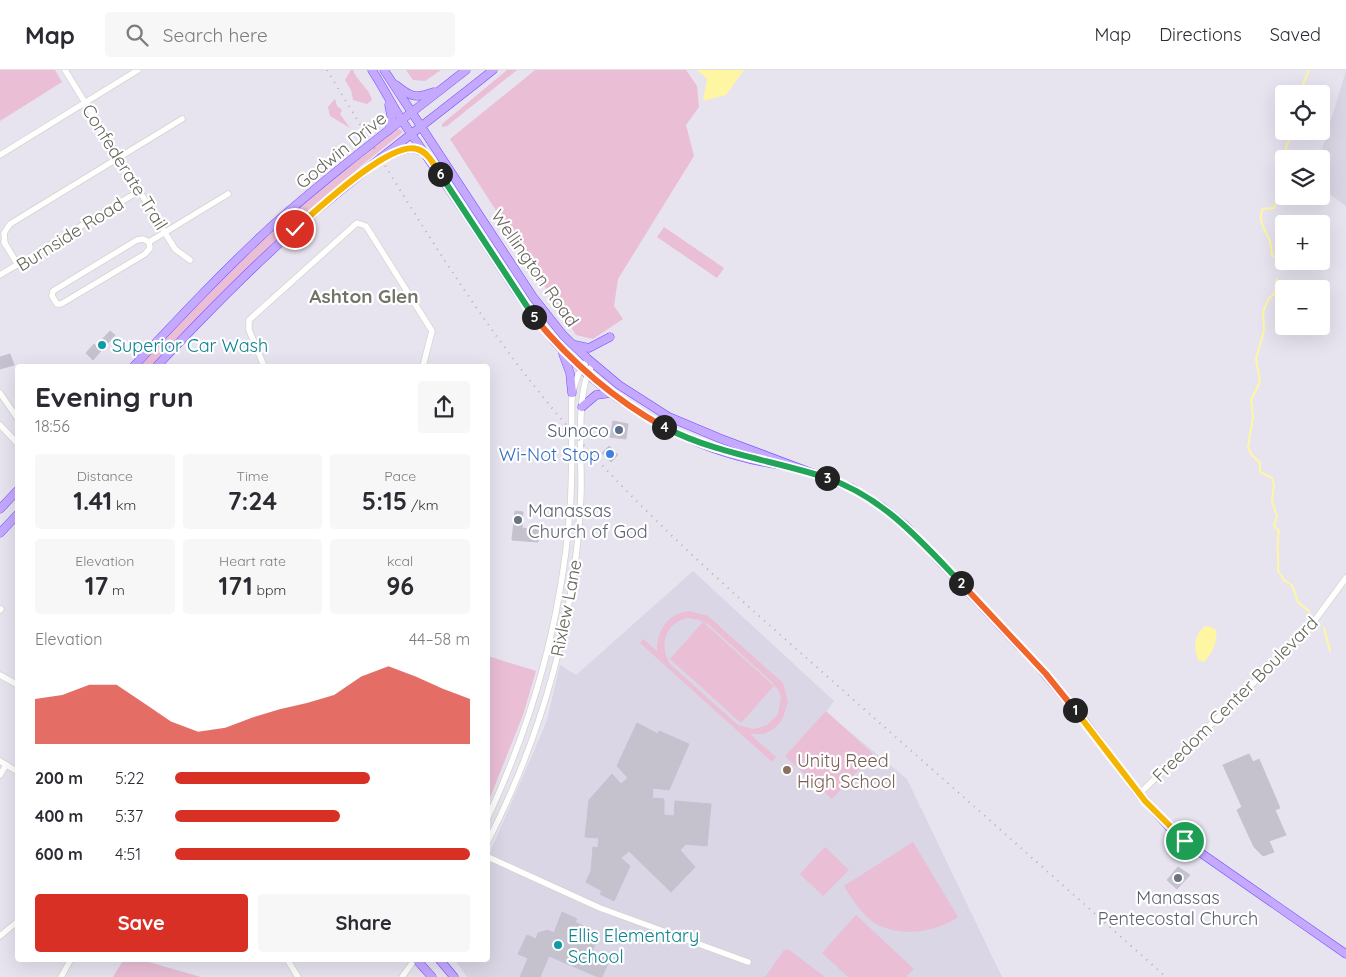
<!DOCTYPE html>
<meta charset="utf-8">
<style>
:root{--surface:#fff;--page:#f7f7f7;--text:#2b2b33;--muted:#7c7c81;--line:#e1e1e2;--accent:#d93025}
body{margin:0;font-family:Quicksand,sans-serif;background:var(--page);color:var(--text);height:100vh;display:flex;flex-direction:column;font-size:19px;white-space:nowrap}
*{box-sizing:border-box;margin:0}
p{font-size:16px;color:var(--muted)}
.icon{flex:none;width:28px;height:28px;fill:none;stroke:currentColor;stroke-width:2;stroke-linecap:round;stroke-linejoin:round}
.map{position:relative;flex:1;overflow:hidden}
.sheet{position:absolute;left:15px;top:294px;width:475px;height:598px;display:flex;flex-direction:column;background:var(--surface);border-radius:5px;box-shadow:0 5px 20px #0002}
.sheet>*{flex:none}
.tools{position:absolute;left:1275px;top:15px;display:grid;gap:10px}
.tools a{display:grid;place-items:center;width:55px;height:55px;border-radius:5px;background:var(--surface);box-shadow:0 5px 20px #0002;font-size:25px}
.pin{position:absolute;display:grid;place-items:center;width:42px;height:42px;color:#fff;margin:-21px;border:2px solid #fff;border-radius:50%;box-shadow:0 1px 5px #0007}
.km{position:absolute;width:25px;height:25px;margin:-12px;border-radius:50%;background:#222;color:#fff;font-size:14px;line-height:25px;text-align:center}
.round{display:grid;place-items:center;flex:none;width:52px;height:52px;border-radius:5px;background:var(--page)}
.headline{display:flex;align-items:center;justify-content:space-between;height:85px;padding:0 20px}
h1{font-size:28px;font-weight:800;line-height:38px}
.figures{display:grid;grid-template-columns:repeat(3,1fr);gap:8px;height:85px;padding:5px 20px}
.figures div{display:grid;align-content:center;border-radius:5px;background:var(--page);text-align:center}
.figures b{font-size:25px;font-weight:800}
.figures small{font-size:14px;font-weight:400}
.figures p{font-size:14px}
.chart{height:140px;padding:10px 20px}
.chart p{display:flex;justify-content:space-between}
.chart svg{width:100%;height:90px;margin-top:5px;fill:var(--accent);opacity:.7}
.primary-button{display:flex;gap:10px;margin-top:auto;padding:10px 20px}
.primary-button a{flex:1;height:58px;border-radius:5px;background:var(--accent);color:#fff;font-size:20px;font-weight:800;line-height:58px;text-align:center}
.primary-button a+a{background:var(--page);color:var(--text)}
ul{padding:0 20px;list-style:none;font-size:16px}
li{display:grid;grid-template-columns:80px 60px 1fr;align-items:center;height:38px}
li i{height:12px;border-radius:6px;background:var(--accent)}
header{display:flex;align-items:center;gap:30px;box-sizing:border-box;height:70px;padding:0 25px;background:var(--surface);border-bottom:1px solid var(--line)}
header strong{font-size:24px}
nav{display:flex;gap:28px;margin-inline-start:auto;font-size:18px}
.search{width:350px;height:45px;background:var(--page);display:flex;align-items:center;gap:12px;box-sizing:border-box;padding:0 18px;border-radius:5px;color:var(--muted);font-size:19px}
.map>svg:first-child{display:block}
</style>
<header>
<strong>Map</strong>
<div class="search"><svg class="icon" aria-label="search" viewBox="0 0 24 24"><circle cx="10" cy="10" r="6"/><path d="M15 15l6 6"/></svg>Search here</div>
<nav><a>Map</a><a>Directions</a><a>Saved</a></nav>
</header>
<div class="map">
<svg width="1346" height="907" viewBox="0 0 1346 907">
<rect width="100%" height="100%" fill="#e7e4f0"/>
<g fill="#dad6e5" fill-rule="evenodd">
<path d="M1346 1V136L1321 118V89H1319Z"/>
<path d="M693 501 834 631 826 642 907 709 1002 907H602L610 890 592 882 599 864 575 852 576 849 563 842 554 863 548 860 538 863 536 869 527 865 518 884 528 888 520 907H467L454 889H488V787L540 667 547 650 560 595 576 605ZM637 654 658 664 659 661 689 674 669 720 653 718 652 728 664 729V745L674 746 675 731 711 734 707 776 686 774 680 780 695 797 671 821 629 781 621 788 630 796 614 831 602 821 586 812 591 801 593 778H598L599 768 586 767 589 730 612 705 621 714 628 708 617 696Z"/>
<path d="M549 886 598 907H540Z"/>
</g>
<g fill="#eabed5" fill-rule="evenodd">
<path d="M0 0H55L62 12 0 51Z"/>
<path d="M351 0H353C357 11 369 18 372 30L367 34 353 30 351 20 345 10Z"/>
<path d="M406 0H441L425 11 413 10Z"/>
<path d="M507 0H517L447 56 442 57V54Z"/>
<path d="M535 0H686L697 16 699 37 686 55 694 86 618 209 614 236 623 249 593 269 576 265 450 69Z"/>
<path d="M335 29 337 36 342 40 340 44 350 58 330 46 328 37Z"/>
<path d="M395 60 400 59 403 62 362 95 246 199 152 296H138C218 211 301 129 395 60Z"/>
<path d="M664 157 724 198 717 208 657 167Z"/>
<path d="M689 541 708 546 783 613 788 632 782 650 775 658 764 664H750L776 687 772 692 640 573 643 569 657 581C657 560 667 544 689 541ZM688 548 699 550 709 555 771 611 779 621 781 627 778 644 767 655 755 659 749 658 738 655 670 594C658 575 666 552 688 548Z"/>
<path d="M703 552 774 616 741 653 670 589Z"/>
<path d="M488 586 536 601 523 645 488 733Z"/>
<path d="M826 641 873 684 832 729 785 686Z"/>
<path d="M913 772 958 847C935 863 898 868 873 852 861 843 852 829 844 816Z"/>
<path d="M825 777 849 800 823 826 800 804Z"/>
<path d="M856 845 914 899 906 907H848L822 883Z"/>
<path d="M788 879 825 907H765L784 880Z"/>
<path d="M124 889H138L201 907H113Z"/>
</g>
<g fill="#fff6a4">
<path d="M697 0H744L726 25 703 31 707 9Z"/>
<path d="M1205 556 1211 557 1216 560C1218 572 1212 584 1204 592L1198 590C1194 577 1193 566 1205 556Z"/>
</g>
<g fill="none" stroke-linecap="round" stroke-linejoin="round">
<g stroke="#fff6a4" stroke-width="2">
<path d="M1299 24 1309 0"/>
<path d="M1288 89C1282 77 1289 72 1295 61"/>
<path d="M1281 197 1280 191 1272 185C1271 180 1272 175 1269 169 1265 159 1257 150 1263 139L1274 138 1284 112"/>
<path d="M1277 209 1275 223 1269 228 1263 241 1264 260 1256 289 1260 312 1251 330 1253 347 1248 377 1251 384 1260 393V402L1272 408 1274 415 1272 431 1277 446 1274 456 1279 461C1276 475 1279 488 1278 501L1285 511 1292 515 1298 532 1310 542"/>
<path d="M1324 558 1330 581"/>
</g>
</g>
<g fill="#c5c2cd" stroke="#c4c1d5">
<path d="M110 261 115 265 93 290 86 283 94 274 96 276Z"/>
<path d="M10 284 14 295 0 299V287Z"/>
<path d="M613 351 628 354 626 369 610 367Z"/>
<path d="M609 376 618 385 611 392 602 383Z"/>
<path d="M515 441 523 442 522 458 539 460 538 472 512 470Z"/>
<path d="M637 653 658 664 659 661 689 674 669 720 653 718 652 728 664 729V745L674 746 675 731 711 734 707 776 686 774 680 780 695 797 671 822 629 781 621 788 630 796 614 831 600 824 602 821 586 812 591 801 593 777 598 778 599 768 585 767 589 730 612 704 621 714 628 708 617 696Z"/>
<path d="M1249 684 1253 692 1259 689 1280 738 1275 740 1286 765 1269 771 1274 782 1263 786 1254 777 1237 740 1242 737 1223 695Z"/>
<path d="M1178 797 1190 805 1177 819 1167 810Z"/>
<path d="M562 842 577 849 575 852 599 864 592 882 610 889 602 907H598L549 886 540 907H520L528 888 518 884 527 865 536 869 538 863 548 860 554 863Z"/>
</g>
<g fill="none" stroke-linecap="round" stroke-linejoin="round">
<defs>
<g id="minor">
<path d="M65 0 175 179 190 190"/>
<path d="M0 85 138 0"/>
<path d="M4 172 18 195"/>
<path d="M149 172 143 169 137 170 53 221 52 226 57 234H61L145 184 150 178 149 172 228 124"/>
<path d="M5 174 4 163 10 154 182 49"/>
<path d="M0 205 139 121"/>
<path d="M264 296 249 260V250L357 153 366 156 432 261 423 296"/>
<path d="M0 323 18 349"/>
<path d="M0 355 18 374"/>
<path d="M0 540 1 539"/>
<path d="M0 605 18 615"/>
<path d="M0 691 18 702"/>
<path d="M0 705 6 695"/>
<path d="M1139 724 1307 561 1346 508"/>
<path d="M488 747C534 648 561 550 570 441 573 402 571 362 572 323L578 305 588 289"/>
<path d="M488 771C543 663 577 542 581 421 582 389 575 318 593 294"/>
<path d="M488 787 600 838 748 892"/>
<path d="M0 866 18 851"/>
<path d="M287 889 298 907"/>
<path d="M61 907 71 889"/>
<path d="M402 907 415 889"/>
</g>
<g id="major">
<path d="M372 0C383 17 392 35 403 52 427 87 452 123 475 158 501 197 525 238 556 273 614 337 696 383 781 395"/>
<path d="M384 0 533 227 563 265 588 289 619 315 669 347 719 368 852 418 881 436 905 455 929 480 1040 598 1085 652 1139 724 1170 758 1198 781 1346 884"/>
<path d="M396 15C411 27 415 29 434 22"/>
<path d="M389 60 392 50 389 35"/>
<path d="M390 85C402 80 411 75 423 82"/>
<path d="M575 275 589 278 610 267"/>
<path d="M563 284 570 303 572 323"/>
<path d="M134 296C179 248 224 200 273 155 335 100 401 51 466 0"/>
<path d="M157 296C201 249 246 203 294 160 358 103 427 53 493 0"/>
<path d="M582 337 596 325 611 323"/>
<path d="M0 439 18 420"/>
<path d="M0 463 18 444"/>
<path d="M416 889 432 907"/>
<path d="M439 889 454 907"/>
</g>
</defs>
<use href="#minor" stroke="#d3d4cc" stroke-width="7"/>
<use href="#major" stroke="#6f4dff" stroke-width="9"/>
<use href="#minor" stroke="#fff" stroke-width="5.5"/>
<use href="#major" stroke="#c4a9ff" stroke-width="8"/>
<path stroke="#b1b1af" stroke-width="2" stroke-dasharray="1 6" stroke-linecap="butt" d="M327 0C402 123 474 248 568 357 647 449 739 528 829 608 942 708 1054 807 1166 907"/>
</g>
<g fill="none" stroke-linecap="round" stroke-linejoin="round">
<defs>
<path id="split-1" d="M1075 640 1145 731 1185 771"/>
<path id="split-2" d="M961 513 1046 604 1075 640"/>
<path id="split-3" d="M827 408C883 427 921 471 961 513"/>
<path id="split-4" d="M664 357C716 384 773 390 827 408"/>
<path id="split-5" d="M534 247C571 292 613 329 664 357"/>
<path id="split-6" d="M440 104 534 247"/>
<path id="split-7" d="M295 159C316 141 390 70 417 79 428 82 434 95 440 104"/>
</defs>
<use href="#split-1" stroke="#fff" stroke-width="10"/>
<use href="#split-2" stroke="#fff" stroke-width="10"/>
<use href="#split-3" stroke="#fff" stroke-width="10"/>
<use href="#split-4" stroke="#fff" stroke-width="10"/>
<use href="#split-5" stroke="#fff" stroke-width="10"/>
<use href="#split-6" stroke="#fff" stroke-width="10"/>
<use href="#split-7" stroke="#fff" stroke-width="10"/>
<use href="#split-1" stroke="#f5b400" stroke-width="6"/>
<use href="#split-2" stroke="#f0652b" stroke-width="6"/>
<use href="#split-3" stroke="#22a559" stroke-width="6"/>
<use href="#split-4" stroke="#22a559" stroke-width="6"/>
<use href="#split-5" stroke="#f0652b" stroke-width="6"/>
<use href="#split-6" stroke="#22a559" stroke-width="6"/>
<use href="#split-7" stroke="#f5b400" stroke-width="6"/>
</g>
<g fill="#0f9aa8" stroke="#fff" stroke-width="2">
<circle cx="102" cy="275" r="5"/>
<circle cx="558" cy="875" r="5"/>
</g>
<circle fill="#5c6f8a" stroke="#fff" stroke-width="2" cx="619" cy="360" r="5"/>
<circle fill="#3f7fe0" stroke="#fff" stroke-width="2" cx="610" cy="384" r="5"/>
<g fill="#6b7280" stroke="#fff" stroke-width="2">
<circle cx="518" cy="450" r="5"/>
<circle cx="1178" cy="808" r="5"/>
</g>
<circle fill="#8d6e63" stroke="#fff" stroke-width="2" cx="787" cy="700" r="5"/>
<g text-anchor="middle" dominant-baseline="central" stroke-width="4.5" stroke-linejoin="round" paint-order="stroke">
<g font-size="18" fill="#66665c" stroke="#fff">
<text transform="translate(341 80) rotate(-39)">Godwin Drive</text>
<text transform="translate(125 97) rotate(58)">Confederate Trail</text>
<text transform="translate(70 164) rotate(-32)">Burnside Road</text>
<text transform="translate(535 198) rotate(55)">Wellington Road</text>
<text transform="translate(566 538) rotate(-79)">Rixlew Lane</text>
<text transform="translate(1235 629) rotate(-45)">Freedom Center Boulevard</text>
</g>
<g font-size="18" fill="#0d838f" stroke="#fff" text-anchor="start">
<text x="112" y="275">Superior Car Wash</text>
<text x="568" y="865">Ellis Elementary<tspan x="568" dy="21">School</tspan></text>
</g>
<g font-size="18" fill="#4e5e75" stroke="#fff" text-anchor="end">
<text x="609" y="360">Sunoco</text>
</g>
<g font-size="18" fill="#366cbe" stroke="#fff" text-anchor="end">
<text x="600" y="384">Wi-Not Stop</text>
</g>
<g font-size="18" fill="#5b616d" stroke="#fff" text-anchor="start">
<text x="528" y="440">Manassas<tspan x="528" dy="21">Church of God</tspan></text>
<text x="1178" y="827" text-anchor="middle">Manassas<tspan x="1178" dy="21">Pentecostal Church</tspan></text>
</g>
<g font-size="18" fill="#785e54" stroke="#fff" text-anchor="start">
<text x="797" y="690">Unity Reed<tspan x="797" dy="21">High School</tspan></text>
</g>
<g font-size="19" font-weight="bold" fill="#737367" stroke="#fff">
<text x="364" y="226">Ashton Glen</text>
</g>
</g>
</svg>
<div class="tools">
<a><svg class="icon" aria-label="locate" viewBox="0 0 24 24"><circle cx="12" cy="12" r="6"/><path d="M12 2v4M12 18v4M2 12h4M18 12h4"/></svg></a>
<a><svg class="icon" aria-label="layers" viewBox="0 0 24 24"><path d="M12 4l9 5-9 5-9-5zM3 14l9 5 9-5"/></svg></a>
<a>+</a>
<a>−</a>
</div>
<div class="pin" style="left:1185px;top:771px;background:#1e9e55"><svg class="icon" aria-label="arrive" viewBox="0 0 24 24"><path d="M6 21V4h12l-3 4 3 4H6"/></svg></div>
<div class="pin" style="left:295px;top:159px;background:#d93025"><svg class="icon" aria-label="check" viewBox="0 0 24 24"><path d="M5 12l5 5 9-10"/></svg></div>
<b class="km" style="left:1075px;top:640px">1</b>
<b class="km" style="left:961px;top:513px">2</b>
<b class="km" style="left:827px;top:408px">3</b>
<b class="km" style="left:664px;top:357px">4</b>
<b class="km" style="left:534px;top:247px">5</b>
<b class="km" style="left:440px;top:104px">6</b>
<section class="sheet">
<div class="headline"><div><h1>Evening run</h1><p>18:56</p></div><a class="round"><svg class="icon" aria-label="share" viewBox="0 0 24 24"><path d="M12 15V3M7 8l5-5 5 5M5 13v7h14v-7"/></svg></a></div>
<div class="figures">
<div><p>Distance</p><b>1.41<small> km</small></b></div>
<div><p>Time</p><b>7:24</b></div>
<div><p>Pace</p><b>5:15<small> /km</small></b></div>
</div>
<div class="figures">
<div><p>Elevation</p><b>17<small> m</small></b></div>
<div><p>Heart rate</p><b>171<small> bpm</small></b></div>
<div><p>kcal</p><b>96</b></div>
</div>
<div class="chart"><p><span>Elevation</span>44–58 m</p>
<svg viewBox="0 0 160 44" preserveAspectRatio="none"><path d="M0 44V22L10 20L20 15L30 15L40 24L50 33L60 38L70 36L80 31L90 27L100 24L110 20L120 11L130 6L140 11L150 17L160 22V44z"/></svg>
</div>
<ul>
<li><b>200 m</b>5:22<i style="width:66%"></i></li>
<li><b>400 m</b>5:37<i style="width:56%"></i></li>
<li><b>600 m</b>4:51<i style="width:100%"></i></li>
</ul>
<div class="primary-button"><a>Save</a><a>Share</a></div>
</section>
</div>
